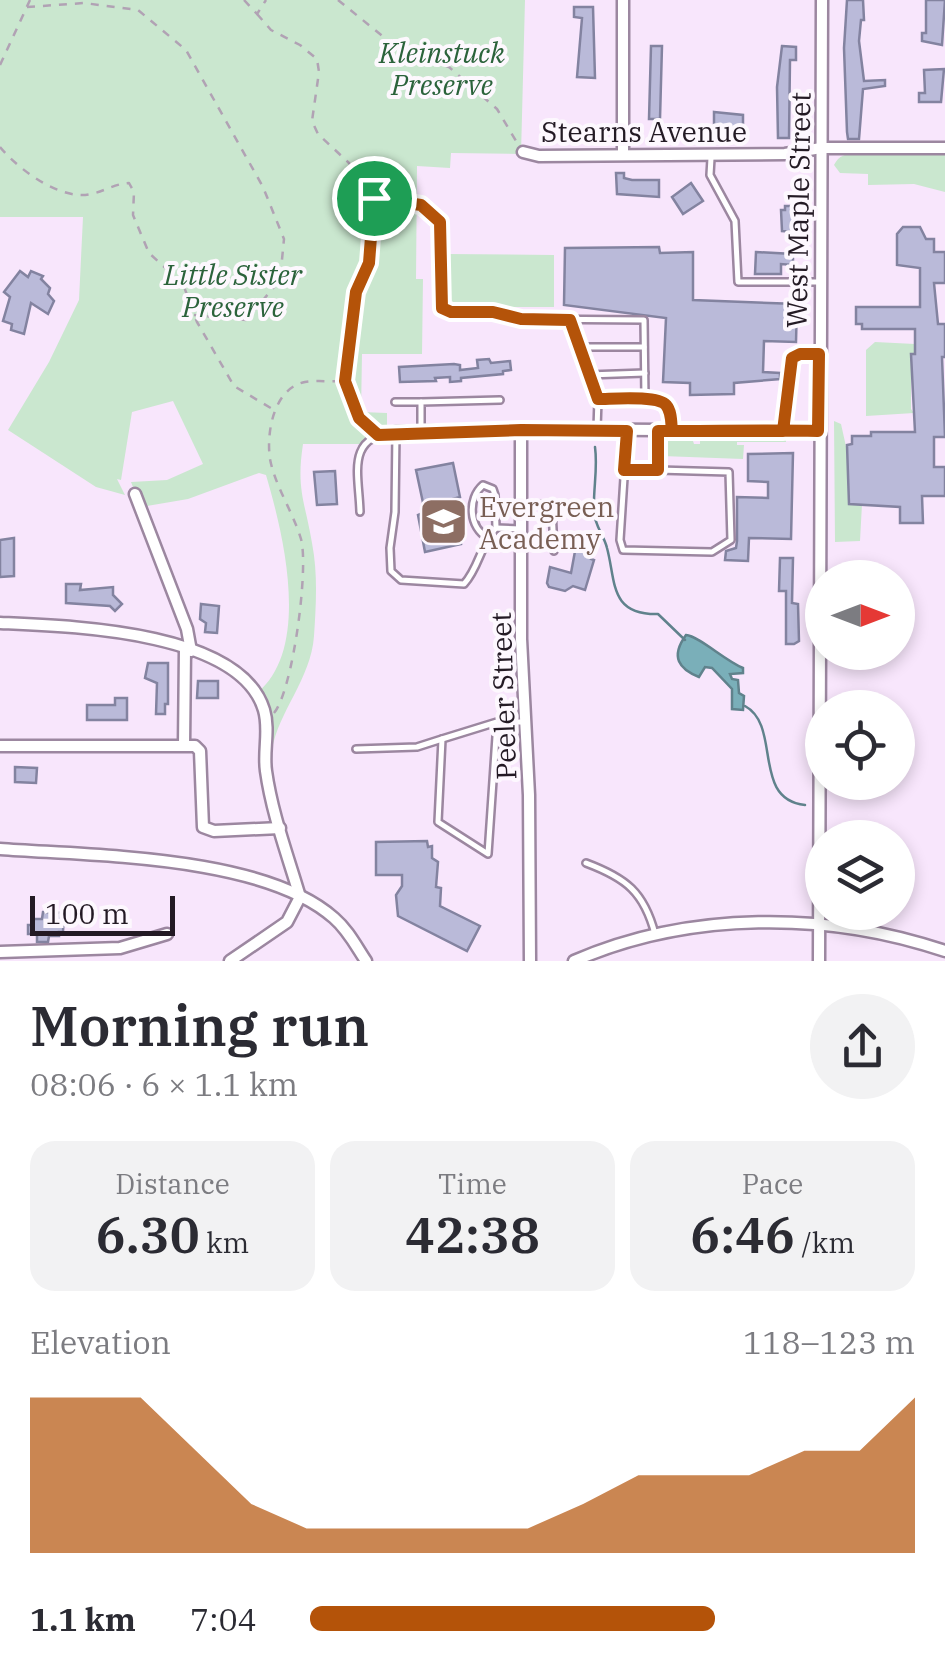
<!DOCTYPE html>
<meta charset="utf-8">
<style>
:root{--surface:#fff;--page:#f2f2f3;--text:#2b2b33;--muted:#7c7c81;--accent:#b45309}
body{margin:0;font-family:"IBM Plex Serif",serif;background:var(--page);color:var(--text);height:100vh;display:flex;flex-direction:column;font-size:38px;white-space:nowrap}
*{box-sizing:border-box;margin:0}
p{font-size:32px;color:var(--muted)}
.icon{flex:none;width:55px;height:55px;fill:none;stroke:currentColor;stroke-width:2;stroke-linecap:round;stroke-linejoin:round}
.map{position:relative;height:961px;overflow:hidden}
.sheet{display:flex;flex-direction:column;background:var(--surface);flex:1}
.sheet>*{flex:none}
.needle{width:65px;rotate:90deg}
.tools{position:absolute;left:805px;top:560px;display:grid;gap:20px}
.tools a{display:grid;place-items:center;width:110px;height:110px;border-radius:50%;background:var(--surface);box-shadow:0 5px 15px #0003;font-size:50px}
.scale{position:absolute;left:30px;bottom:25px;width:145px;box-sizing:border-box;padding-left:10px;border:5px solid #231a24;border-top:0;font-size:28px;line-height:35px;white-space:nowrap;color:#231a24;-webkit-text-stroke:8px #fdf8fe;paint-order:stroke}
.pin{position:absolute;display:grid;place-items:center;width:85px;height:85px;color:#fff;margin:-42px;border:5px solid #fff;border-radius:50%;box-shadow:0 2px 10px #0007}
.round{display:grid;place-items:center;flex:none;width:105px;height:105px;border-radius:52px;background:var(--page)}
.headline{display:flex;align-items:center;justify-content:space-between;height:170px;padding:0 30px}
h1{font-size:55px;font-weight:600;line-height:75px}
.metrics{display:grid;grid-template-columns:repeat(3,1fr);gap:15px;height:170px;padding:10px 30px}
.metrics div{display:grid;align-content:center;border-radius:25px;background:var(--page);text-align:center}
.metrics b{font-size:50px;font-weight:600}
.metrics small{font-size:28px;font-weight:400}
.metrics p{font-size:28px}
.chart{height:280px;padding:20px 30px}
.chart p{display:flex;justify-content:space-between}
.chart svg{width:100%;height:180px;margin-top:10px;fill:var(--accent);opacity:.7}
ul{padding:0 30px;list-style:none;font-size:32px}
li{display:grid;grid-template-columns:160px 120px 1fr;align-items:center;height:75px}
li i{height:25px;border-radius:12px;background:var(--accent)}
.map>svg:first-child{display:block}
</style>
<div class="map">
<svg width="945" height="961" viewBox="0 0 945 961">
<rect width="100%" height="100%" fill="#f8e6fc"/>
<g fill="#cae7cf">
<path d="M0 0H525L521 154 451 153 450 168 417 166 416 279H423L422 354H362L361 412 387 413V444H303C296 490 305 501 312 543 318 574 316 605 314 636 311 679 278 712 272 750L266 751 257 693C312 648 283 533 266 475L259 473 188 499 141 507 131 482 167 480 203 464 173 401 132 412 121 480 117 479 125 495 96 487 8 430 49 362 79 300 83 217H0Z"/>
<path d="M856 153H945V192L914 184 868 185V174L840 173 834 165C839 155 846 154 856 153Z"/>
<path d="M446 254 554 255V307H446Z"/>
<path d="M875 342 915 344V354L911 355V409L914 413 866 416V350Z"/>
<path d="M834 421 841 424 849 460V504H862L860 541 835 542Z"/>
<path d="M666 438H692L694 444H700V438H786V442H737V445H744L743 459 662 456Z"/>
</g>
<path fill="#7aafb9" stroke="#60828c" stroke-width="2.5" d="M686 635C699 636 724 660 743 668V673L730 674 732 679 738 680 739 693 744 696 743 710 732 709V689L712 668 705 667 699 677C679 669 670 657 686 635Z"/>
<g fill="none" stroke-linecap="round" stroke-linejoin="round">
<g stroke="#60828c" stroke-width="2.5">
<path d="M595 447C598 469 593 489 594 511 594 525 604 535 607 548 616 581 609 615 658 614L685 640"/>
<path d="M745 706C782 726 751 799 805 805"/>
</g>
</g>
<g fill="#babad9" stroke="#8383a0" stroke-width="2.5">
<path d="M847 0H863L864 20H861L859 41 864 81 885 80V86L863 89 859 139H848L847 132 844 48Z"/>
<path d="M926 0H945L942 45 922 41V33H926Z"/>
<path d="M574 7H593L595 78 577 77 582 18 574 17Z"/>
<path d="M651 46H662L660 119H649Z"/>
<path d="M782 46 796 47V60H790L789 138H778L777 87Z"/>
<path d="M944 69 941 102H919V93H925L924 70Z"/>
<path d="M714 112 743 115V131L714 130Z"/>
<path d="M616 173H624V178L632 180H659V197L617 194Z"/>
<path d="M691 183 703 201 683 214 672 197Z"/>
<path d="M785 206H796L794 232 782 231 781 210H785Z"/>
<path d="M903 227H920L926 239H934V252H945V283H934L938 324H945V357H942L945 437H934V467H945V496H922L923 523H900V507L849 504 847 445 852 444V436H871V432H915L911 354H915V329H862V324H856V307H920V268L897 265V234Z"/>
<path d="M659 247 660 253 693 252V300L797 304 796 342 764 341 763 372 780 373V379L734 383V394L690 395V383L663 382 666 318 564 305 565 248Z"/>
<path d="M756 252 793 254V265L781 264V274H755Z"/>
<path d="M20 271 28 277 31 271 43 276 41 279 50 288 48 294 54 301 48 314 31 303 24 334 11 330 12 324 3 321 10 297 4 292Z"/>
<path d="M489 359 491 363 510 361 511 370 503 371V374L461 378V381L450 382V377L435 378 436 381 400 382 399 367 454 364 460 365V370L478 368 477 360Z"/>
<path d="M793 453 791 539 749 538 748 561 725 560 726 551 736 548 737 541V497L768 498V482L748 481V454Z"/>
<path d="M453 463 460 497 453 499 461 544 425 552 418 515 425 512 416 470Z"/>
<path d="M335 471 337 504 317 505 314 472Z"/>
<path d="M584 533 595 536 591 559 594 560 585 590 573 586 565 591 549 587 547 583 550 567 571 573 578 535 583 536Z"/>
<path d="M14 538V576L0 577V540Z"/>
<path d="M780 558H793L792 603 798 604 799 641 794 644H786V591H779Z"/>
<path d="M66 584H81L80 590 113 587V595L122 604 115 611 110 606 66 603Z"/>
<path d="M201 604 219 606 217 633 205 632 206 623 200 619Z"/>
<path d="M148 663H168V704H165V714H156L157 683 145 678Z"/>
<path d="M198 681H218V698H197Z"/>
<path d="M115 698H127V720H87V705H115Z"/>
<path d="M15 767 37 768 36 783 15 782Z"/>
<path d="M427 841 428 847 432 846V858L438 862 436 887 441 888 440 906 480 926 467 951 398 916 396 895 402 886V875H376V842Z"/>
<path d="M43 912 64 913 63 932H59V936H49L48 942H37V934H28V925H32L33 919H42Z"/>
</g>
<g fill="none" stroke-linecap="round" stroke-linejoin="round">
<defs>
<g id="service">
<path d="M711 158 710 175 735 221 738 282H819"/>
<path d="M521 319 644 320 645 399"/>
<path d="M570 319 598 399"/>
<path d="M579 347H644"/>
<path d="M588 375 645 373"/>
<path d="M395 402H421"/>
<path d="M421 429V402L500 400"/>
<path d="M597 429 598 399H656L666 405 672 428"/>
<path d="M627 431 620 540 623 550 712 552 731 540 729 472 658 470 659 431"/>
<path d="M783 431 792 358 800 354H819"/>
<path d="M624 470H658"/>
<path d="M522 505 545 504 552 508 554 551"/>
<path d="M360 512C359 474 345 436 396 432L395 512 390 548 391 571 401 580 464 584C479 568 481 543 496 528L520 529"/>
<path d="M488 538C469 528 467 499 483 485L493 489 495 495 496 528"/>
<path d="M497 722 488 854 438 822 442 739 497 722H523"/>
<path d="M356 749 417 747 442 739"/>
<path d="M586 863C626 878 644 892 655 934"/>
</g>
<g id="minor">
<path d="M623 0V153"/>
<path d="M523 152 539 156 785 154 821 148H945"/>
<path d="M521 429V639L529 795 530 961"/>
<path d="M396 432 521 429 819 431"/>
<path d="M135 494 187 629 191 651"/>
<path d="M0 623C68 626 240 630 264 710 270 730 263 751 266 771 272 814 288 856 300 897L287 922 230 961"/>
<path d="M184 745 185 649"/>
<path d="M0 746H195L200 751 203 827 214 831 280 828"/>
<path d="M0 849C93 856 263 855 334 918 348 930 356 946 366 961"/>
<path d="M0 952 120 948 167 934"/>
<path d="M574 961C689 911 827 911 945 951"/>
<path d="M819 961 822 0"/>
</g>
</defs>
<use href="#service" stroke="#9c87a0" stroke-width="10"/>
<use href="#minor" stroke="#9c87a0" stroke-width="15"/>
<g stroke="#b1a2b4" stroke-width="2.5" stroke-dasharray="8 8" stroke-linecap="butt">
<path d="M244 0 257 14 266 0"/>
<path d="M338 0 401 51 449 67 497 109 519 146"/>
<path d="M27 7 84 3 138 10 186 50 263 187 284 239 280 280 246 320 194 315"/>
<path d="M257 14 271 30 300 45 317 59 319 72 312 121 318 134 349 163 374 199 369 263 356 292 345 381 359 418 373 431"/>
<path d="M0 65 30 0"/>
<path d="M0 147C19 170 61 201 91 194 105 191 114 184 129 183L134 192 133 215 149 253 183 284 197 322 234 386 274 410"/>
<path d="M376 199 421 205 440 223 442 307C459 316 492 312 515 317"/>
<path d="M274 713C293 690 309 568 301 539 293 512 275 486 270 459 266 432 274 388 305 382 317 380 331 382 344 381"/>
</g>
<use href="#service" stroke="#fff" stroke-width="5"/>
<use href="#minor" stroke="#fff" stroke-width="10"/>
</g>
<g fill="none" stroke-linecap="round" stroke-linejoin="round">
<defs>
<path id="route" d="M374 198 369 263 356 292 345 381 359 418 378 435 521 430 627 431 624 470H658V431H783L792 358 800 354H819L818 431C770 430 721 431 672 431 671 423 672 412 666 405 657 395 613 399 598 399L570 320 521 319 493 312H451L442 308 440 222 421 205 374 198"/>
</defs>
<use href="#route" stroke="#fff" stroke-width="20"/>
<use href="#route" stroke="#b45309" stroke-width="12"/>
</g>
<defs>
<symbol id="school-square" viewBox="-11 -11 22 22"><rect x="-9" y="-9" width="18" height="18" rx="4" fill="#8d6e63" stroke="#fdf8fe"/><path d="M0-5L7-2L0 1L-7-2ZM-4 1L0 2.5L4 1V4Q0 6-4 4Z" fill="#fff"/></symbol>
</defs>
<g fill-rule="evenodd">
<use href="#school-square" x="416" y="494" width="55" height="55"/>
</g>
<g text-anchor="middle" dominant-baseline="central" stroke-width="8" stroke-linejoin="round" paint-order="stroke">
<g font-size="28" font-style="italic" fill="#2b633b" stroke="#fdf8fe">
<text x="442" y="52">Kleinstuck<tspan x="442" dy="32">Preserve</tspan></text>
<text x="233" y="274">Little Sister<tspan x="233" dy="32">Preserve</tspan></text>
</g>
<g font-size="28" fill="#231a24" stroke="#fdf8fe">
<text x="644" y="131">Stearns Avenue</text>
<text transform="translate(798 210) rotate(-89)">West Maple Street</text>
<text transform="translate(503 696) rotate(-92)">Peeler Street</text>
</g>
<g font-size="28" fill="#785e54" stroke="#fdf8fe" text-anchor="start">
<text x="479" y="506">Evergreen<tspan x="479" dy="32">Academy</tspan></text>
</g>
</g>
</svg>
<div class="tools">
<a><svg class="needle" viewBox="-14 -14 28 28"><path d="M0-13l5 13h-10z" fill="#e53935"/><path d="M0 13l5-13h-10z" fill="#7c7c81"/></svg></a>
<a><svg class="icon" aria-label="locate" viewBox="0 0 24 24"><circle cx="12" cy="12" r="6"/><path d="M12 2v4M12 18v4M2 12h4M18 12h4"/></svg></a>
<a><svg class="icon" aria-label="layers" viewBox="0 0 24 24"><path d="M12 4l9 5-9 5-9-5zM3 14l9 5 9-5"/></svg></a>
</div>
<div class="scale">100 m</div>
<div class="pin" style="left:374px;top:198px;background:#1e9e55"><svg class="icon" aria-label="arrive" viewBox="0 0 24 24"><path d="M6 21V4h12l-3 4 3 4H6"/></svg></div>
</div>
<section class="sheet">
<div class="headline"><div><h1>Morning run</h1><p>08:06 · 6 × 1.1 km</p></div><a class="round"><svg class="icon" aria-label="share" viewBox="0 0 24 24"><path d="M12 15V3M7 8l5-5 5 5M5 13v7h14v-7"/></svg></a></div>
<div class="metrics">
<div><p>Distance</p><b>6.30<small> km</small></b></div>
<div><p>Time</p><b>42:38</b></div>
<div><p>Pace</p><b>6:46<small> /km</small></b></div>
</div>
<div class="chart"><p><span>Elevation</span>118–123 m</p>
<svg viewBox="0 0 160 44" preserveAspectRatio="none"><path d="M0 44V6L10 6L20 6L30 19L40 32L50 38L60 38L70 38L80 38L90 38L100 32L110 25L120 25L130 25L140 19L150 19L160 6V44z"/></svg>
</div>
<ul>
<li><b>1.1 km</b>7:04<i style="width:67%"></i></li>
</ul>
</section>
